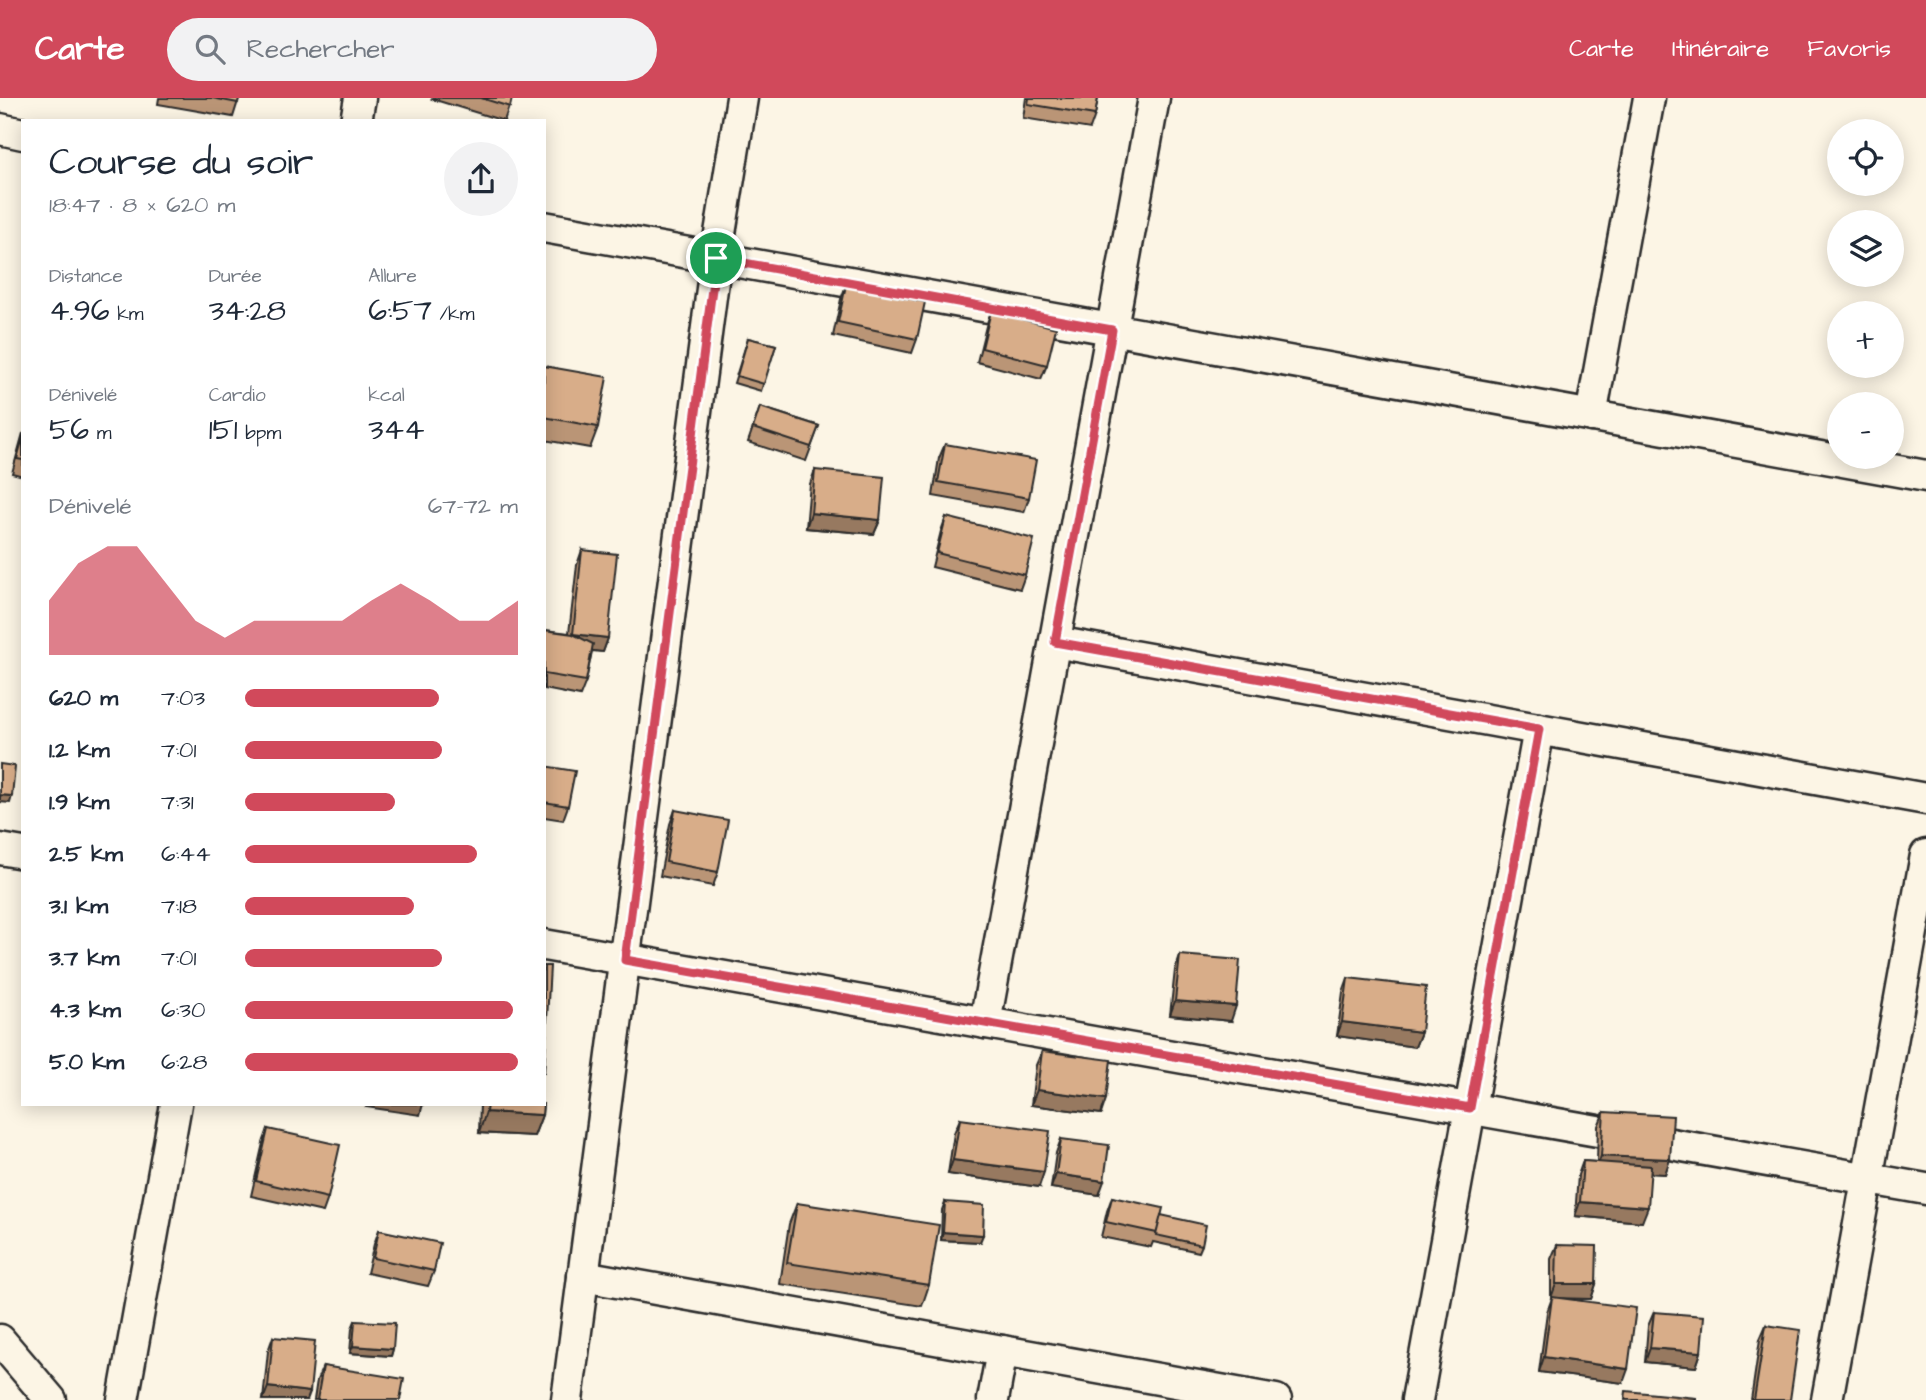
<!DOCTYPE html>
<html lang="fr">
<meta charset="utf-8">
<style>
:root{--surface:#fff;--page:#f2f2f3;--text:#1f2937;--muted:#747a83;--accent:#d1495b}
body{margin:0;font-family:"Architects Daughter",sans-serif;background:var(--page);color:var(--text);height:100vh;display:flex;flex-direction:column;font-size:26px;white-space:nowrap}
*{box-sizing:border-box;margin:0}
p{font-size:23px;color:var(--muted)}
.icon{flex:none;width:38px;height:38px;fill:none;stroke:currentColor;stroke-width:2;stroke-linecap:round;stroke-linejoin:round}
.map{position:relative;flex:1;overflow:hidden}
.sheet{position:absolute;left:21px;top:21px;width:525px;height:987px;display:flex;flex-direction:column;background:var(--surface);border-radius:0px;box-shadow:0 4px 18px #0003}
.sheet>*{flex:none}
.buttons{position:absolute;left:1827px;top:21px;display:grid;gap:14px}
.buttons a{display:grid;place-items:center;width:77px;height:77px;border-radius:50%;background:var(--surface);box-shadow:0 4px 18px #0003;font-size:35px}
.pin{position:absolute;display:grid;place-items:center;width:60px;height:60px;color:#fff;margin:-30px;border:4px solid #fff;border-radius:50%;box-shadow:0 2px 7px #0007}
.round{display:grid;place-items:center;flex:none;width:74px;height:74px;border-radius:37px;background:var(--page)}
.headline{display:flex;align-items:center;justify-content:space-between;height:119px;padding:0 28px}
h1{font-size:38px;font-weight:600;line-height:52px}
.stats{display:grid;grid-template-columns:repeat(3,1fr);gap:10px;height:119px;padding:7px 28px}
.stats div{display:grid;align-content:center}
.stats b{font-size:30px;font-weight:600}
.stats small{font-size:19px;font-weight:400}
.stats p{font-size:19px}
.chart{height:196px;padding:14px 28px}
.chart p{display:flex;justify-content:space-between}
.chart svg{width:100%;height:126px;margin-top:7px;fill:var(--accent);opacity:.7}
ul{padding:0 28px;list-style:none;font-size:23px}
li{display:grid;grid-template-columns:112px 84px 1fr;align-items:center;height:52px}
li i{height:18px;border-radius:9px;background:var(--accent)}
header{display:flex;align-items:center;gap:42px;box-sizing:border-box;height:98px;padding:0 35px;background:var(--accent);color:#fff}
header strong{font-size:33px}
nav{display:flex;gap:38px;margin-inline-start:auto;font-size:24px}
.search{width:490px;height:63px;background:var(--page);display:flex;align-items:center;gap:18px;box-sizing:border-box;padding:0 24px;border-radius:38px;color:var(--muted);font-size:26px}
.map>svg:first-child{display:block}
</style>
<header>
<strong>Carte</strong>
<div class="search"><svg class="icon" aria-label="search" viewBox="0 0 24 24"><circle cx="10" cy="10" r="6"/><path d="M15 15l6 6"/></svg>Rechercher</div>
<nav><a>Carte</a><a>Itinéraire</a><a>Favoris</a></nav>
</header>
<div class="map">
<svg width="1926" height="1302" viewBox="0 0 1926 1302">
<rect width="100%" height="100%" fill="#fcf5e5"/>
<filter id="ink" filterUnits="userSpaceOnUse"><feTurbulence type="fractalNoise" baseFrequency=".0143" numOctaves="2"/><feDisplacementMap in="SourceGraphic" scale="14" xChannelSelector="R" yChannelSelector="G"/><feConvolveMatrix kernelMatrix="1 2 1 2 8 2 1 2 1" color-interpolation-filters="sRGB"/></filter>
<g filter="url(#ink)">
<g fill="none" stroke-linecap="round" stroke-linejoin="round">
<defs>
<g id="street">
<path d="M356 23 360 0"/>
<path d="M0 31 23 36"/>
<path d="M544 129 1926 378"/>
<path d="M1591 318 1649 0"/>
<path d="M1055 544 1926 701"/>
<path d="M0 751 23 755"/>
<path d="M544 847 1926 1091"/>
<path d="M985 925 1154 0"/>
<path d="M583 1178 1276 1302"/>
<path d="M0 1242 51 1302"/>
<path d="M123 1302 176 1006"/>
<path d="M567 1302 716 160 742 0"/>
<path d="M993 1302 1002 1253"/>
<path d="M1417 1302 1539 631"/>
<path d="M1827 1302 1926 757"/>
</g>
</defs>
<use href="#street" stroke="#2b2b2b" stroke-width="35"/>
<use href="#street" stroke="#fcf5e5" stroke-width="30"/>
</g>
<g fill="#ba9576" stroke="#2b2b2b" stroke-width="2">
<path d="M159 0H239L233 19 158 6Z"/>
<path d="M433 0H512L504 23 432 1Z"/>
<path d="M1026 0H1098L1095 17 1090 31 1023 20Z"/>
<path d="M846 187 917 241 912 255 833 238 841 201Z"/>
<path d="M991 213 1047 267 1041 281 977 264 986 228Z"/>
<path d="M748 240 776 247 761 293 734 285Z"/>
<path d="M544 268 598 329 590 350 544 342Z"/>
<path d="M760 309 819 328 806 363 748 344Z"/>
<path d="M23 335V378L12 375Z"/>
<path d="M945 346 1029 400 1024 414 933 398 939 360Z"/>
<path d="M815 372 880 422 874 436 806 430 810 386Z"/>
<path d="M946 419 1025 477 1020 491 932 469 941 433Z"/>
<path d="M582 452 608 540 603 554 592 553 586 583 580 598 544 591V532L569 535 577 467Z"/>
<path d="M544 668 568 708 563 722 544 719Z"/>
<path d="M675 712 718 774 713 788 660 778 670 726Z"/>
<path d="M1180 857 1231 923 1170 917 1175 872Z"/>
<path d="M1348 880 1421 934 1415 949 1337 938 1343 894Z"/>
<path d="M1042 953 1101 1016 1031 1007 1036 967Z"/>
<path d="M480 1006H543L542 1017 534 1038 479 1035Z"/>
<path d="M1604 1014 1670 1061 1665 1076 1650 1075 1642 1124 1575 1118 1578 1077 1583 1063 1597 1064 1598 1028Z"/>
<path d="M960 1021 1039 1089 948 1076 954 1035Z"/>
<path d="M268 1031 328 1100 323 1114 251 1098 263 1045Z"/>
<path d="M1061 1041 1099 1097 1051 1090 1056 1055Z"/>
<path d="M1112 1099 1161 1117 1202 1147 1199 1154 1153 1144 1151 1149 1101 1139 1107 1113Z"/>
<path d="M945 1104 980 1144 941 1142 942 1112Z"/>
<path d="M797 1105 929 1187 922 1208 780 1186 789 1126Z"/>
<path d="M379 1132 434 1173 428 1188 367 1175 374 1146Z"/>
<path d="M1557 1147 1596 1186 1591 1201 1558 1200 1623 1285 1539 1274 1547 1214 1552 1200H1551V1161Z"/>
<path d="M1654 1214 1701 1254 1696 1269 1645 1264 1648 1228Z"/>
<path d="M355 1223 393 1251 391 1258 350 1255 352 1230Z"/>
<path d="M1766 1227 1790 1302H1751L1760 1241Z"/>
<path d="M273 1239 307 1302H263L268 1253Z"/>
<path d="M323 1268 400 1302H314L317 1282Z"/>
</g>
<g fill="#977960" stroke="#2b2b2b" stroke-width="2">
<path d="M811 415 880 422 874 436 806 430Z"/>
<path d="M573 536 608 540 603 554 568 550Z"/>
<path d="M0 697 12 698 10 705 0 704Z"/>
<path d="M1175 903 1236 908 1231 923 1170 917Z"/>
<path d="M1342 924 1421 934 1415 949 1337 938Z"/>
<path d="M1037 992 1106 1001 1101 1016 1031 1007Z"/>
<path d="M367 1006H423L420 1017 366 1009Z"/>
<path d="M486 1014 542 1017 534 1038 479 1035Z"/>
<path d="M1601 1058 1670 1061 1665 1076 1596 1072Z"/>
<path d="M953 1062 1044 1074 1039 1089 948 1076Z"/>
<path d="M1056 1076 1104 1083 1099 1097 1051 1090Z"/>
<path d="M1580 1104 1648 1109 1642 1124 1575 1118Z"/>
<path d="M943 1134 983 1137 980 1144 941 1142Z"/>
<path d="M1556 1186H1596L1591 1201 1551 1200Z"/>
<path d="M353 1248 393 1251 391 1258 350 1255Z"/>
<path d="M1650 1250 1701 1254 1696 1269 1645 1264Z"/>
<path d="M1544 1259 1628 1271 1623 1285 1539 1274Z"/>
<path d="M268 1289 310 1294 307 1302H263Z"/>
</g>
<g fill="#d8ad89" stroke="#2b2b2b" stroke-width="2">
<path d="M212 0H239L238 5Z"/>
<path d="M481 0H512L510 9Z"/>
<path d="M1029 0H1098L1095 17 1028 6Z"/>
<path d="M846 187 925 204 917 241 838 224Z"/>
<path d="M991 213 1056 230 1047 267 982 250Z"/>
<path d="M748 240 776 247 764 286 737 278Z"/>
<path d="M544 268 607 279 598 329 544 319Z"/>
<path d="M760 309 819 328 811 349 753 330Z"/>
<path d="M23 339V362L17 361Z"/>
<path d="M945 346 1036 362 1029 400 938 384Z"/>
<path d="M815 372 884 379 880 422 811 415Z"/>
<path d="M946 419 1034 441 1025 477 937 455Z"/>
<path d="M582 452 617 456 608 540 573 536Z"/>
<path d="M544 532 573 536 593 546 586 583 544 576Z"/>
<path d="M0 666 15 668 12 698 0 697Z"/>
<path d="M544 668 575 673 568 708 544 704Z"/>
<path d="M675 712 728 722 718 774 666 764Z"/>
<path d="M1180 857 1240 862 1236 908 1175 903Z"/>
<path d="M544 868H550L544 976Z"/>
<path d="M1348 880 1426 889 1421 934 1342 924Z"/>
<path d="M1042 953 1111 962 1106 1001 1037 992Z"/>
<path d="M487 1006H543L542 1017 486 1014Z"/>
<path d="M1604 1014 1673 1018 1670 1061 1601 1058Z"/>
<path d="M960 1021 1050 1033 1044 1074 953 1062Z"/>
<path d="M268 1031 340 1047 328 1100 256 1083Z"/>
<path d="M1061 1041 1109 1047 1104 1083 1056 1076Z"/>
<path d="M1583 1063 1651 1068 1648 1109 1580 1104Z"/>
<path d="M1112 1099 1163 1110 1157 1135 1106 1124Z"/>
<path d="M945 1104 984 1107 983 1137 943 1134Z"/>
<path d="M797 1105 939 1127 929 1187 787 1165Z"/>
<path d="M1161 1117 1206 1127 1202 1147 1156 1137Z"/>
<path d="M379 1132 440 1145 434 1173 373 1160Z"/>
<path d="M1557 1147 1597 1148 1596 1186H1556Z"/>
<path d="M1552 1199 1636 1210 1628 1271 1544 1259Z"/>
<path d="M1654 1214 1704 1218 1701 1254 1650 1250Z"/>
<path d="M355 1223 395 1225 393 1251 353 1248Z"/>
<path d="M1766 1227 1800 1232 1790 1302H1754Z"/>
<path d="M273 1239 315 1243 310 1294 268 1289Z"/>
<path d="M323 1268 404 1281 400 1302H317Z"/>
<path d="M1626 1293 1696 1300V1302H1625Z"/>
</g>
</g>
<g fill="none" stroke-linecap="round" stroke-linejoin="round" filter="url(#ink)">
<defs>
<path id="route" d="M716 160 1112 232 1055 544 1539 631 1470 1010 625 862Z"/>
</defs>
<use href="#route" stroke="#fff" stroke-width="14"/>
<use href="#route" stroke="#d1495b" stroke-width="9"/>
</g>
</svg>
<div class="buttons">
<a><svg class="icon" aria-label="locate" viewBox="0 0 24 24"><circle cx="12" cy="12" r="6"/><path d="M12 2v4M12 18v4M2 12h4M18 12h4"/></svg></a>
<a><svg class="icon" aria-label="layers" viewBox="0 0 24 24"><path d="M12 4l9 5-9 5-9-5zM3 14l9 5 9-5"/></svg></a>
<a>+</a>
<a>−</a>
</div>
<div class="pin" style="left:716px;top:160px;background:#1e9e55"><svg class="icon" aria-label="arrive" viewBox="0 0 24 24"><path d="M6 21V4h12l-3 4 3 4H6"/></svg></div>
<section class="sheet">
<div class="headline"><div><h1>Course du soir</h1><p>18:47 · 8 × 620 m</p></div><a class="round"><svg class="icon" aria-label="share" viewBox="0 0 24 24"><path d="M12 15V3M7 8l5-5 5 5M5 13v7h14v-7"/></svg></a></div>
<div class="stats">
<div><p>Distance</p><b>4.96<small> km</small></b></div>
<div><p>Durée</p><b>34:28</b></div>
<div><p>Allure</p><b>6:57<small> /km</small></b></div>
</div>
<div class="stats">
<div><p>Dénivelé</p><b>56<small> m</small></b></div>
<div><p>Cardio</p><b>151<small> bpm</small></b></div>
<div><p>kcal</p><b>344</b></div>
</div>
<div class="chart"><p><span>Dénivelé</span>67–72 m</p>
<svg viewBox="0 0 160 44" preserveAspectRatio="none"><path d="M0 44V25L10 12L20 6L30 6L40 19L50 32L60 38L70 32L80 32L90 32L100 32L110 25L120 19L130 25L140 32L150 32L160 25V44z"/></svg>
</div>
<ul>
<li><b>620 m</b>7:03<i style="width:71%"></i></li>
<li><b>1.2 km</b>7:01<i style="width:72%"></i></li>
<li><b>1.9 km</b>7:31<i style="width:55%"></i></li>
<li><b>2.5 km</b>6:44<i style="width:85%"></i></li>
<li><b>3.1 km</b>7:18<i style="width:62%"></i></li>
<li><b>3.7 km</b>7:01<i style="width:72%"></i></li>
<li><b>4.3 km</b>6:30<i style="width:98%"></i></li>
<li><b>5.0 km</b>6:28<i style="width:100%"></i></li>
</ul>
</section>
</div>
